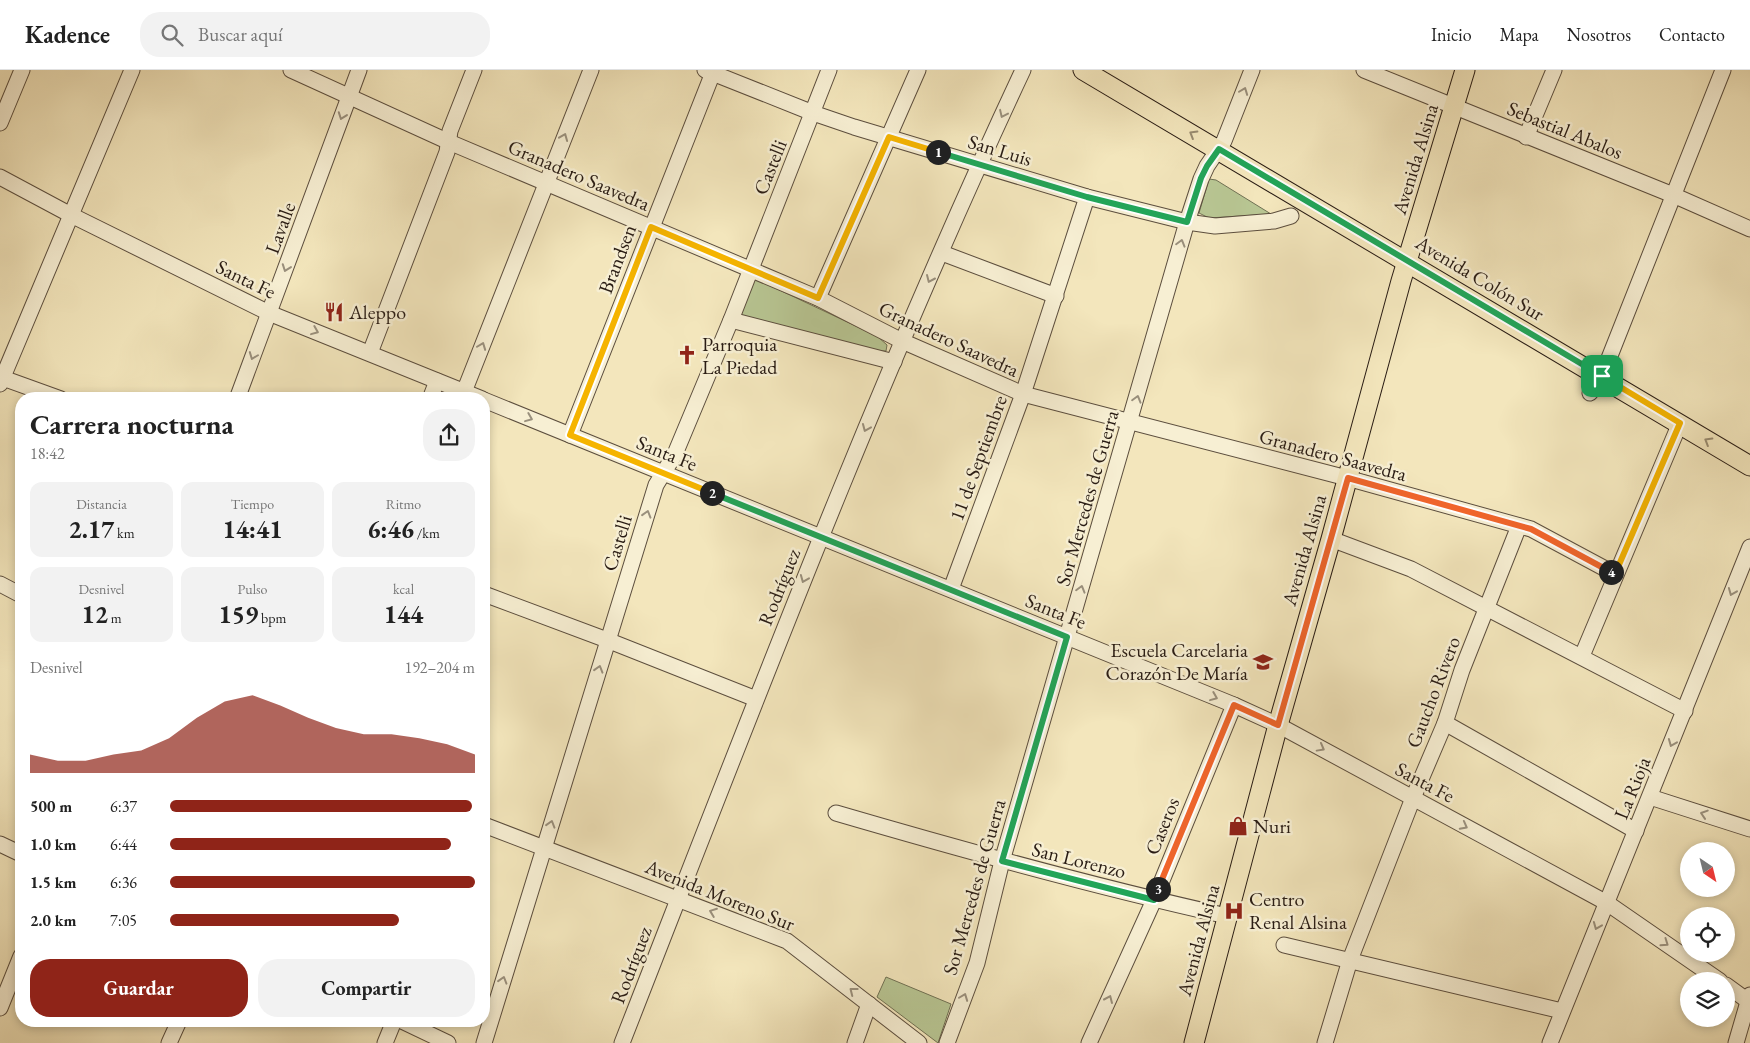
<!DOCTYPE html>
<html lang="es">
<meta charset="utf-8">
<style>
:root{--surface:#fff;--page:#f2f2f2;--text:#222;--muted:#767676;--line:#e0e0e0;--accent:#8f2418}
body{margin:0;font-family:"EB Garamond",serif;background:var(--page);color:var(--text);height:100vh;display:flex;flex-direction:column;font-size:19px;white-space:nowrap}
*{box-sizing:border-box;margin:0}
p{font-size:16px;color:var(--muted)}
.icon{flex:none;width:28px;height:28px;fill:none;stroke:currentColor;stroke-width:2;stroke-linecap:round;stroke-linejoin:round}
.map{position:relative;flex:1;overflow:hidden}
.drawer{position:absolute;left:15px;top:322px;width:475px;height:635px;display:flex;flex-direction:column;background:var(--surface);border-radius:20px;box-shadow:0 2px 8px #0003}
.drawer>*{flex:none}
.needle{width:32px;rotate:145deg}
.controls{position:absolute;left:1680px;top:772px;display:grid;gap:10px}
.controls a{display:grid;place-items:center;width:55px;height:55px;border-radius:50%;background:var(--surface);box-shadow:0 2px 8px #0003;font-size:25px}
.pin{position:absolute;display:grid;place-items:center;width:42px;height:42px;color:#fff;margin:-21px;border-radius:10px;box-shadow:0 2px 8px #0006}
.km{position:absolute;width:25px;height:25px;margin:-12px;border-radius:50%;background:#222;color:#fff;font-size:14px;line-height:25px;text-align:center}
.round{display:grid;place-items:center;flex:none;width:52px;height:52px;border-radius:20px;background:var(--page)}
.overview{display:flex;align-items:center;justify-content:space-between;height:85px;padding:0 15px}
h1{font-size:28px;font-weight:700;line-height:38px}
.figures{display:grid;grid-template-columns:repeat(3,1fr);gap:8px;height:85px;padding:5px 15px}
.figures div{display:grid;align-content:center;border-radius:12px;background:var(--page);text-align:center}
.figures b{font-size:25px;font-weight:700}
.figures small{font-size:14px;font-weight:400}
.figures p{font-size:14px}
.chart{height:140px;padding:10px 15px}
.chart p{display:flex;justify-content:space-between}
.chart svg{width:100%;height:90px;margin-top:5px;fill:var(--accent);opacity:.7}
.primary-button{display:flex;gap:10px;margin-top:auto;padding:10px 15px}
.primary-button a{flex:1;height:58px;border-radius:20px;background:var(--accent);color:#fff;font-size:20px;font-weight:700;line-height:58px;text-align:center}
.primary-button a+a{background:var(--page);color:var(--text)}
ul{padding:0 15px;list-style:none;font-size:16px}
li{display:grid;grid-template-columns:80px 60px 1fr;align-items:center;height:38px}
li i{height:12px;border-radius:6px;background:var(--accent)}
header{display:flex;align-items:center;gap:30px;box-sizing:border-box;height:70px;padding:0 25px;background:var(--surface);border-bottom:1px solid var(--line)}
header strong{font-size:24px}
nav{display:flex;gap:28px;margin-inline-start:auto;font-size:18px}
.search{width:350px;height:45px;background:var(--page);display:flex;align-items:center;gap:12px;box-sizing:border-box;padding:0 18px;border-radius:20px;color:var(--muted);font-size:19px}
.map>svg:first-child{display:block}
</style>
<header>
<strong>Kadence</strong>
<div class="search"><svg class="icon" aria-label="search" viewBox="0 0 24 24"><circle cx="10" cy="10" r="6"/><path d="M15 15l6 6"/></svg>Buscar aquí</div>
<nav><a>Inicio</a><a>Mapa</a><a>Nosotros</a><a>Contacto</a></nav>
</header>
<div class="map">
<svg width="1750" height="973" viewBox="0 0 1750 973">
<rect width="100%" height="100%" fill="#f3e6bc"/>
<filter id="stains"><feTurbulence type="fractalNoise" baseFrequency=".004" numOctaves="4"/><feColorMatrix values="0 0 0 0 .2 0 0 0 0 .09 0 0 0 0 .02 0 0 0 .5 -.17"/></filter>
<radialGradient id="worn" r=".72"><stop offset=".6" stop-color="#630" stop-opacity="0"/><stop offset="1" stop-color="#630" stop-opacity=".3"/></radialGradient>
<g fill="#b8c693" stroke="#707154">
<path d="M1209 109 1216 110 1271 144 1209 148 1199 143Z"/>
<path d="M754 208 877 266 887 275 886 281H870L740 245Z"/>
<path d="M886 907 951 934 938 973 877 927Z"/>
</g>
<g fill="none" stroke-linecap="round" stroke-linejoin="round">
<defs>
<g id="minor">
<path d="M291 0 449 72 818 228 902 271 1023 324 1347 408 1531 459 1615 504"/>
<path d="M705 0 813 43 854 57 1087 127 1187 152 1215 156 1274 151 1291 146"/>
<path d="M1364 0 1673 125 1750 159"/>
<path d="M0 53 22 0"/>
<path d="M1526 67 1554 0"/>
<path d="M0 107 71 145 269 243 482 329"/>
<path d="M942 183 1056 226"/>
<path d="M818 228 918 0"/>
<path d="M731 250 894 292"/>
<path d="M370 283 447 82 450 61 474 0"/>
<path d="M0 307 61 329"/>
<path d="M0 314 132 0"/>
<path d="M464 322 591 0"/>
<path d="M1590 323 1602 306 1723 0"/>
<path d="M237 329 359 0"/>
<path d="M430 329 437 311"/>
<path d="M484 330 1234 635 1278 655 1607 833 1720 911"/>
<path d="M570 365 714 0"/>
<path d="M1331 469 1411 499 1685 641"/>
<path d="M0 514 21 525"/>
<path d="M951 519 1023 324 1087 127"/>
<path d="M484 524 607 570 756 629"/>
<path d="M1582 586 1680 353"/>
<path d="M1445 653 1636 761"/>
<path d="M1650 727 1750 759"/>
<path d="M836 743C966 781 1096 817 1227 846"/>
<path d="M484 755 787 871 919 973"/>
<path d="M0 774 21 784"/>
<path d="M1284 875 1562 941"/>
<path d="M1726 915 1748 931"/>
<path d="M0 938 21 886"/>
<path d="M402 951 448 973"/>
<path d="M169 973 179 951"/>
<path d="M385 973 394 951"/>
<path d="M484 973 656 415 675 384 731 250 829 0"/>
<path d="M622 973C750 646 874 318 1023 0"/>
<path d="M855 973 869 934"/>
<path d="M947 973 977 893 1002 791 1187 152 1201 109 1207 96 1224 71 1252 0"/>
<path d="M1089 973 1154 830 1234 635"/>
<path d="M1325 973 1350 890 1413 728 1445 653 1462 600 1519 456"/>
<path d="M1550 973 1750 477"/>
<path d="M1736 973 1750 925"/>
</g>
<g id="major">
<path d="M1083 0 1750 396"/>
<path d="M1194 973 1278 655 1331 469 1401 211 1465 0"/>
</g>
</defs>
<use href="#minor" stroke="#5c4e3e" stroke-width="17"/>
<use href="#major" stroke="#291c14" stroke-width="21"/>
<use href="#minor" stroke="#f7efd3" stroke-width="15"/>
<use href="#major" stroke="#f3e6bc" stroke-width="19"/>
</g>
<defs><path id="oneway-chevron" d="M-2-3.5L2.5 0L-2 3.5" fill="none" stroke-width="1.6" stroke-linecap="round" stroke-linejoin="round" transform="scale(1.25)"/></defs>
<g stroke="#9a907d">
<use href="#oneway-chevron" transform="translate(1244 21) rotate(-69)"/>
<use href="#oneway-chevron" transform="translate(1003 44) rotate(115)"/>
<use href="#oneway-chevron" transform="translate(342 46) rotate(110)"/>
<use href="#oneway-chevron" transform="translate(564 67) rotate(-68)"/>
<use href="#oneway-chevron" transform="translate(1181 173) rotate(-74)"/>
<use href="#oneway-chevron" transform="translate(286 198) rotate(110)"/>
<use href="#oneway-chevron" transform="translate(930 209) rotate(114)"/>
<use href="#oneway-chevron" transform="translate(315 261) rotate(22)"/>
<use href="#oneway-chevron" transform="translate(482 276) rotate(-69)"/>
<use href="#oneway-chevron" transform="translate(253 286) rotate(111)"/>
<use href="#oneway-chevron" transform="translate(1137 329) rotate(-74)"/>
<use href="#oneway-chevron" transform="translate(529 348) rotate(22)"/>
<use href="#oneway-chevron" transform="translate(866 358) rotate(113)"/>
<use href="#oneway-chevron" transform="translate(647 444) rotate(-73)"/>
<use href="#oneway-chevron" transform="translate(804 509) rotate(112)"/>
<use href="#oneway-chevron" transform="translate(1081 519) rotate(-74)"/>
<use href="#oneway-chevron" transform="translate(1732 522) rotate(112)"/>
<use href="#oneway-chevron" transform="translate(599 599) rotate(-73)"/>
<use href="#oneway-chevron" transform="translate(1214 627) rotate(22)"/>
<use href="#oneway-chevron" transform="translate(1672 673) rotate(112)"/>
<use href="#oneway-chevron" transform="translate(1321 678) rotate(29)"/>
<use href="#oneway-chevron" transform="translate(1704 744) rotate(-162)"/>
<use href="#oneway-chevron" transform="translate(551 754) rotate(-73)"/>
<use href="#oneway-chevron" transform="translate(1464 756) rotate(28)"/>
<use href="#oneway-chevron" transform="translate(713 842) rotate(-159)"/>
<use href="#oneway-chevron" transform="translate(1597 856) rotate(112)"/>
<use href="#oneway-chevron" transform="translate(1665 873) rotate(35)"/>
<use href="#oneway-chevron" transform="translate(503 910) rotate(-73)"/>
<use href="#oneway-chevron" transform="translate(853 921) rotate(-142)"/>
<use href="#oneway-chevron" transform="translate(964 927) rotate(-69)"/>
<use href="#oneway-chevron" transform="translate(1109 929) rotate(-66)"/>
</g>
<g stroke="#988b70">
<use href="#oneway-chevron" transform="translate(1193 64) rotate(-149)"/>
<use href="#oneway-chevron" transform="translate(1708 371) rotate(-149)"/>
</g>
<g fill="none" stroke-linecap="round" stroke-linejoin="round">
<defs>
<path id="split-1" d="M938 82 1087 127 1187 152 1201 108 1207 96 1219 79 1602 306"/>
<path id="split-2" d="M712 423 570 365 651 157 818 228 889 67 938 82"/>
<path id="split-3" d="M712 423 1067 567 1002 791 1154 830 1158 819"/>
<path id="split-4" d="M1158 819 1234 635 1278 655 1348 408 1531 459 1611 502"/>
<path id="split-5" d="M1602 306 1680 353 1615 504 1611 502"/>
</defs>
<use href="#split-1" stroke="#fff" stroke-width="10"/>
<use href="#split-2" stroke="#fff" stroke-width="10"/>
<use href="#split-3" stroke="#fff" stroke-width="10"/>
<use href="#split-4" stroke="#fff" stroke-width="10"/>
<use href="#split-5" stroke="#fff" stroke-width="10"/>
<use href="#split-1" stroke="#22a559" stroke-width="6"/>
<use href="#split-2" stroke="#f5b400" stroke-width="6"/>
<use href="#split-3" stroke="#22a559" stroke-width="6"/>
<use href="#split-4" stroke="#f0652b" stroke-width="6"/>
<use href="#split-5" stroke="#f5b400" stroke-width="6"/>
</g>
<defs>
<symbol id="restaurant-bare" viewBox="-9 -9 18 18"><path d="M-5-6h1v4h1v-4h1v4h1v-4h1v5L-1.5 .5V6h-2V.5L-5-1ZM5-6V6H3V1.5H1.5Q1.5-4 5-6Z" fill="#8f2418" stroke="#f7efd3" stroke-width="2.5" paint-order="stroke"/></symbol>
<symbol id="church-bare" viewBox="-9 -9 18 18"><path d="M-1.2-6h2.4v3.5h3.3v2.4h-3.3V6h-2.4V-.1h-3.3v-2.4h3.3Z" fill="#8f2418" stroke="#f7efd3" stroke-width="2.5" paint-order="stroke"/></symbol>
<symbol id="school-bare" viewBox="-9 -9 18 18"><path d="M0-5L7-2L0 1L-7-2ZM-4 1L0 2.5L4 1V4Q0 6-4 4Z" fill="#8f2418" stroke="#f7efd3" stroke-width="2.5" paint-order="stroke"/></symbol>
<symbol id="shop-bare" viewBox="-9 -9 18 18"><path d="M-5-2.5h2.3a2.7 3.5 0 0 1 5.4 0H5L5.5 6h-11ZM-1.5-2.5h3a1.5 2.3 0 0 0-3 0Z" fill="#8f2418" stroke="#f7efd3" stroke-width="2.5" paint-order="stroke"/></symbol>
<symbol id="hospital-bare" viewBox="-9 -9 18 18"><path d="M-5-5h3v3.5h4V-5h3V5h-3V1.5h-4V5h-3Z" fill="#8f2418" stroke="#f7efd3" stroke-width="2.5" paint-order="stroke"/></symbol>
</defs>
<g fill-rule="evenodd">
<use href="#restaurant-bare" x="320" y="228" width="28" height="28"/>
<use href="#church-bare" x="673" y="271" width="28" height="28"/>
<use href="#school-bare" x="1249" y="578" width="28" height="28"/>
<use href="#shop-bare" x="1224" y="742" width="28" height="28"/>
<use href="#hospital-bare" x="1220" y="827" width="28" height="28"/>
</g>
<g text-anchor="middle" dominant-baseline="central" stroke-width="5" stroke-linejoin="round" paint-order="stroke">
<g font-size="20" fill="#291c14" stroke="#f7efd3">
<text transform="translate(1565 60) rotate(22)">Sebastial Abalos</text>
<text transform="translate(1000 80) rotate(17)">San Luis</text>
<text transform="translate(1415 89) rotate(-73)">Avenida Alsina</text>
<text transform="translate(770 97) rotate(-68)">Castelli</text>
<text transform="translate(579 105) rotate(23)">Granadero Saavedra</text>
<text transform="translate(280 158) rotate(-70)">Lavalle</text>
<text transform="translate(617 189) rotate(-69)">Brandsen</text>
<text transform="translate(1480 208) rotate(31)">Avenida Colón Sur</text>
<text transform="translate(246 209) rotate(26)">Santa Fe</text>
<text transform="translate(949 269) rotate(25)">Granadero Saavedra</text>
<text transform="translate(667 383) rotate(22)">Santa Fe</text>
<text transform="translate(1333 385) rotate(15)">Granadero Saavedra</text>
<text transform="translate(978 388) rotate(-70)">11 de Septiembre</text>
<text transform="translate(1087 428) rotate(-74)">Sor Mercedes de Guerra</text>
<text transform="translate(617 473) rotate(-73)">Castelli</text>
<text transform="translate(1304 480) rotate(-74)">Avenida Alsina</text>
<text transform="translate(779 517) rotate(-68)">Rodríguez</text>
<text transform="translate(1056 541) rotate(22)">Santa Fe</text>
<text transform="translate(1433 622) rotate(-69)">Gaucho Rivero</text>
<text transform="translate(1425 712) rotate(28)">Santa Fe</text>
<text transform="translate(1632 718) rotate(-68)">La Rioja</text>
<text transform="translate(1162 756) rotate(-68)">Caseros</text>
<text transform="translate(1079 790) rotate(14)">San Lorenzo</text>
<text transform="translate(974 817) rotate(-74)">Sor Mercedes de Guerra</text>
<text transform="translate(720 825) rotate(22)">Avenida Moreno Sur</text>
<text transform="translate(1198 870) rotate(-75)">Avenida Alsina</text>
<text transform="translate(631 895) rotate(-69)">Rodríguez</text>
</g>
<g font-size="20" fill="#291c14" stroke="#f7efd3" text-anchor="start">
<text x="349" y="242">Aleppo</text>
<text x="702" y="274">Parroquia<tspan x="702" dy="23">La Piedad</tspan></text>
<text x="1248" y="580" text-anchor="end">Escuela Carcelaria<tspan x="1248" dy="23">Corazón De María</tspan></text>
<text x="1253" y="756">Nuri</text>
<text x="1249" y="829">Centro<tspan x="1249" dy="23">Renal Alsina</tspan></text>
</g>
</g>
<rect width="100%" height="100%" filter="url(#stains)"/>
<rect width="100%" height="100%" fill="url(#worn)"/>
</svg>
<div class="controls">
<a><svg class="needle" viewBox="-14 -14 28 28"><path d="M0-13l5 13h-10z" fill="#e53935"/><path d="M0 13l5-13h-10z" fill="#767676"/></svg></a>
<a><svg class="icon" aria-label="locate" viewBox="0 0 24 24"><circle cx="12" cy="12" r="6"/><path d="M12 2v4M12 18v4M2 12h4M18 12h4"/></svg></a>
<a><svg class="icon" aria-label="layers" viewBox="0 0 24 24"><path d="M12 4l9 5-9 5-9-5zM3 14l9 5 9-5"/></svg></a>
</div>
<div class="pin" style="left:1602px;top:306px;background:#1e9e55"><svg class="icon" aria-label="arrive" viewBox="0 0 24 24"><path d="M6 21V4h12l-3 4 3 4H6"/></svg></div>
<b class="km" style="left:938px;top:82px">1</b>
<b class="km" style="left:712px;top:423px">2</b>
<b class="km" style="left:1158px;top:819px">3</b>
<b class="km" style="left:1611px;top:502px">4</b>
<section class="drawer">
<div class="overview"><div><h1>Carrera nocturna</h1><p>18:42</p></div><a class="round"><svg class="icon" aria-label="share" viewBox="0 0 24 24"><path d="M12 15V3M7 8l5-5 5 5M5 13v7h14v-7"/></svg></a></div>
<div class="figures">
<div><p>Distancia</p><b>2.17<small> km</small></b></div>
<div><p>Tiempo</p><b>14:41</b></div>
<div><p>Ritmo</p><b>6:46<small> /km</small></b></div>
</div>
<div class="figures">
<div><p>Desnivel</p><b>12<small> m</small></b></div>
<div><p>Pulso</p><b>159<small> bpm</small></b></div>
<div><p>kcal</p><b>144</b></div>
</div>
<div class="chart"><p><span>Desnivel</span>192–204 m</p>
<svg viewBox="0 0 160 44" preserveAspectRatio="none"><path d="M0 44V35L10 38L20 38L30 35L40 33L50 27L60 17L70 9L80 6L90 11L100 17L110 22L120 25L130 25L140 27L150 30L160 35V44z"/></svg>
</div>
<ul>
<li><b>500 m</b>6:37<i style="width:99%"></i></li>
<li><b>1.0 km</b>6:44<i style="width:92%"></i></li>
<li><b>1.5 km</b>6:36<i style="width:100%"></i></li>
<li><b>2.0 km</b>7:05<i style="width:75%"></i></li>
</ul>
<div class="primary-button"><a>Guardar</a><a>Compartir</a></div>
</section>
</div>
